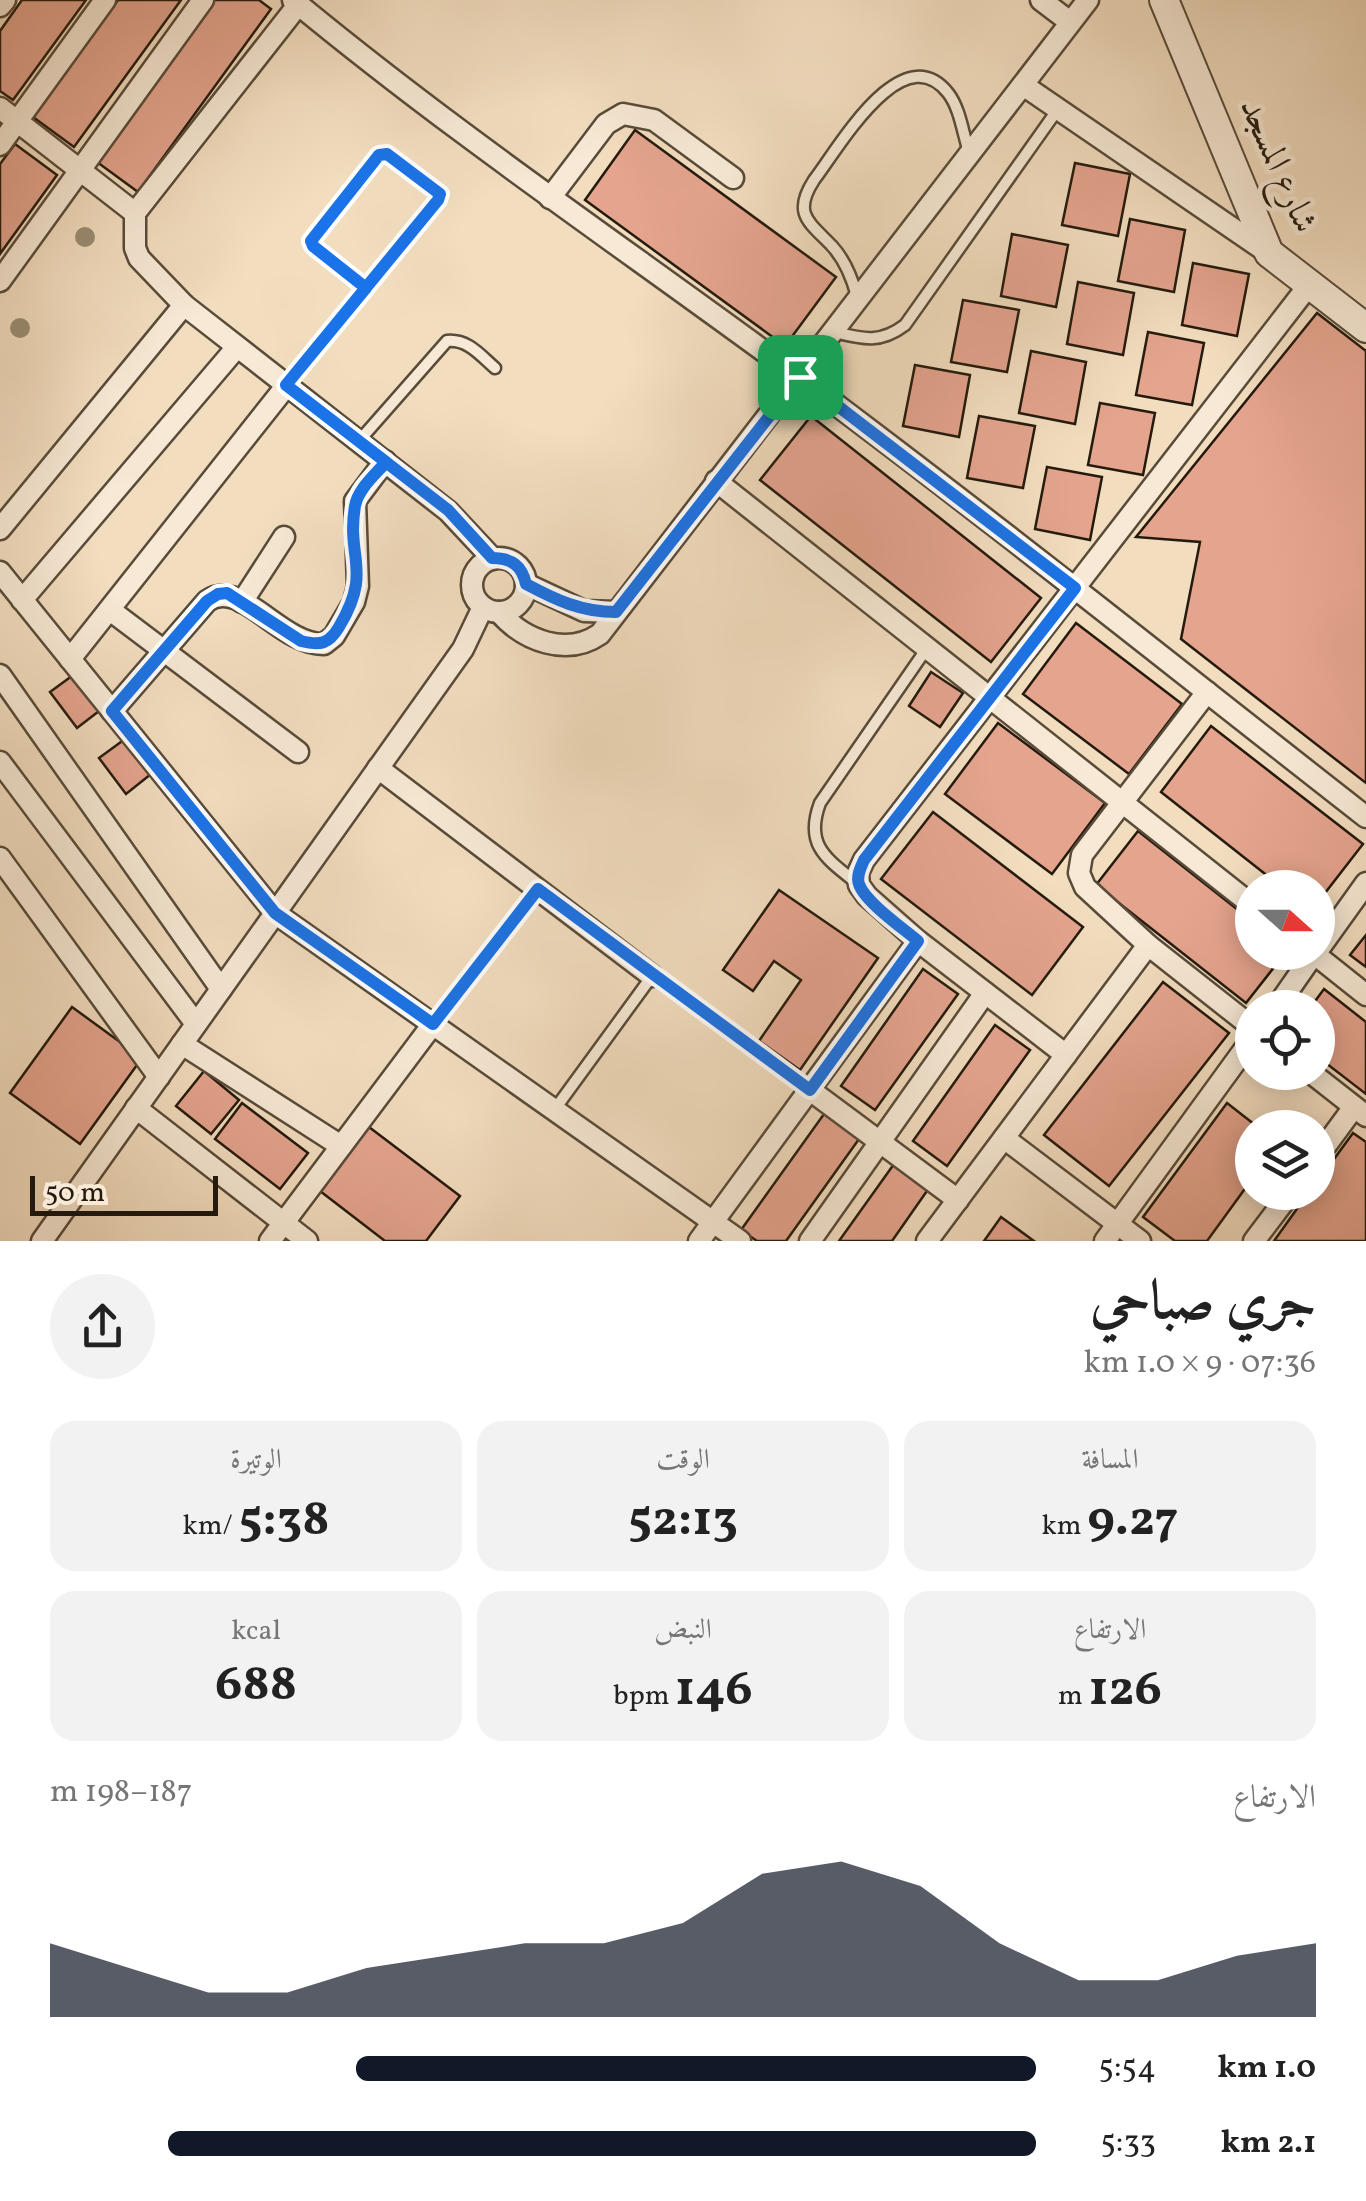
<!DOCTYPE html>
<html lang="ar">
<meta charset="utf-8">
<style>
:root{--surface:#fff;--page:#f2f2f2;--text:#222;--muted:#767676;--accent:#111827}
body{margin:0;font-family:Vollkorn,Amiri,serif;background:var(--page);color:var(--text);direction:rtl;height:100vh;display:flex;flex-direction:column;font-size:38px;white-space:nowrap}
*{box-sizing:border-box;margin:0}
p{font-size:32px;color:var(--muted)}
.icon{flex:none;width:55px;height:55px;fill:none;stroke:currentColor;stroke-width:2;stroke-linecap:round;stroke-linejoin:round}
.map{position:relative;height:1241px;overflow:hidden;direction:ltr}
.sheet{display:flex;flex-direction:column;background:var(--surface);flex:1}
.sheet>*{flex:none}
.needle{width:65px;rotate:111deg}
.buttons{position:absolute;left:1235px;top:870px;display:grid;gap:20px}
.buttons a{display:grid;place-items:center;width:100px;height:100px;border-radius:50%;background:var(--surface);box-shadow:0 5px 25px #0003;font-size:50px}
.scale{position:absolute;left:30px;bottom:25px;width:188px;box-sizing:border-box;padding-left:10px;border:5px solid #241a0d;border-top:0;font-size:28px;line-height:35px;white-space:nowrap;color:#241a0d;-webkit-text-stroke:8px #f7e9d5;paint-order:stroke}
.pin{position:absolute;display:grid;place-items:center;width:85px;height:85px;color:#fff;margin:-42px;border-radius:20px;box-shadow:0 5px 15px #0006}
.round{display:grid;place-items:center;flex:none;width:105px;height:105px;border-radius:52px;background:var(--page)}
.headline{display:flex;align-items:center;justify-content:space-between;height:170px;padding:0 50px}
h1{font-size:55px;font-weight:700;line-height:75px}
.figures{display:grid;grid-template-columns:repeat(3,1fr);gap:15px;height:170px;padding:10px 50px}
.figures div{display:grid;align-content:center;border-radius:25px;background:var(--page);text-align:center}
.figures b{font-size:50px;font-weight:700}
.figures small{font-size:28px;font-weight:400}
.figures p{font-size:28px}
.chart{height:280px;padding:20px 50px}
.chart p{display:flex;justify-content:space-between}
.chart svg{width:100%;height:180px;margin-top:10px;fill:var(--accent);opacity:.7}
ul{padding:0 50px;list-style:none;font-size:32px}
li{display:grid;grid-template-columns:160px 120px 1fr;align-items:center;height:75px}
li i{height:25px;border-radius:12px;background:var(--accent)}
.map>svg:first-child{display:block}
</style>
<div class="map">
<svg width="1366" height="1241" viewBox="0 0 1366 1241">
<rect width="100%" height="100%" fill="#f2ddbf"/>
<filter id="stains"><feTurbulence type="fractalNoise" baseFrequency=".002" numOctaves="4"/><feColorMatrix values="0 0 0 0 .2 0 0 0 0 .09 0 0 0 0 .02 0 0 0 .5 -.17"/></filter>
<radialGradient id="worn" r=".72"><stop offset=".6" stop-color="#630" stop-opacity="0"/><stop offset="1" stop-color="#630" stop-opacity=".3"/></radialGradient>
<g fill="#e4a48e" stroke="#241a0d" stroke-width="2.5">
<path d="M22 0H86L13 100 0 91V31Z"/>
<path d="M118 0H181L74 147 33 117Z"/>
<path d="M214 0H259L271 9 138 192 97 162Z"/>
<path d="M635 130 836 277 785 346 585 200Z"/>
<path d="M15 144 57 175 0 254V164Z"/>
<path d="M1075 163 1130 174 1118 236 1062 225Z"/>
<path d="M1130 219 1185 230 1174 292 1118 281Z"/>
<path d="M1012 234 1068 245 1056 307 1001 296Z"/>
<path d="M1193 263 1249 274 1237 336 1182 325Z"/>
<path d="M1078 282 1134 293 1123 355 1067 344Z"/>
<path d="M963 300 1019 310 1007 372 951 362Z"/>
<path d="M1317 313 1366 351V783L1181 639 1200 542 1136 537Z"/>
<path d="M1148 332 1204 343 1192 405 1136 395Z"/>
<path d="M1031 351 1086 362 1075 424 1019 413Z"/>
<path d="M915 365 970 375 959 437 903 426Z"/>
<path d="M1100 403 1155 413 1143 475 1088 465Z"/>
<path d="M811 416 1041 598 991 662 760 480Z"/>
<path d="M979 416 1035 426 1023 488 967 478Z"/>
<path d="M1047 467 1102 477 1090 540 1035 529Z"/>
<path d="M1076 623 1182 704 1129 774 1023 694Z"/>
<path d="M931 672 963 693 940 727 909 706Z"/>
<path d="M76 673 103 708 77 728 50 692Z"/>
<path d="M998 723 1105 803 1052 874 945 794Z"/>
<path d="M1211 726 1363 844 1318 902V888H1283L1161 792Z"/>
<path d="M125 739 151 774 126 794 99 758Z"/>
<path d="M933 812 1083 927 1032 995 881 879Z"/>
<path d="M1138 831 1252 921V952H1286L1246 1003 1096 885Z"/>
<path d="M779 890 878 958 800 1070 759 1041 801 980 774 961 753 991 723 970Z"/>
<path d="M1366 935V967L1350 955Z"/>
<path d="M923 969 958 994 875 1110 841 1086Z"/>
<path d="M1163 982 1229 1033 1109 1186 1044 1135Z"/>
<path d="M1324 989 1366 1022V1094L1318 1057V1008H1310Z"/>
<path d="M72 1007 142 1058 80 1144 10 1093Z"/>
<path d="M995 1025 1030 1050 947 1166 913 1141Z"/>
<path d="M204 1071 239 1100 211 1134 176 1106Z"/>
<path d="M242 1103 308 1153 280 1189 215 1139Z"/>
<path d="M1227 1103 1259 1128H1252V1179L1207 1241H1175L1143 1217Z"/>
<path d="M824 1114 859 1139 786 1241H757L741 1230Z"/>
<path d="M369 1127 460 1196 426 1241H385L320 1191Z"/>
<path d="M1353 1133 1366 1142V1241H1274L1309 1192H1318V1181Z"/>
<path d="M894 1164 929 1188 892 1241H839Z"/>
<path d="M1001 1217 1034 1241H984Z"/>
</g>
<g fill="none" stroke-linecap="round" stroke-linejoin="round">
<defs>
<g id="service">
<path d="M857 296C852 278 845 260 832 246 809 222 792 214 814 180 838 149 902 35 948 93 960 108 963 134 969 152"/>
<path d="M834 332C863 339 880 344 905 325L1058 109"/>
<path d="M287 385 438 199 440 193 387 154 379 155 311 241 313 246 366 288"/>
<path d="M359 441 447 341C468 339 480 355 495 368"/>
<path d="M858 884C827 859 804 846 820 803L927 648"/>
<path d="M433 1024 538 890"/>
<path d="M555 1109 652 976 810 1090"/>
</g>
<g id="minor">
<path d="M293 0C456 135 633 254 803 380 994 522 1179 671 1366 817"/>
<path d="M1041 0 1070 22"/>
<path d="M298 5 135 213V248L139 258 184 305 448 511 493 559"/>
<path d="M0 6 5 0"/>
<path d="M1023 85 1267 252"/>
<path d="M0 108 135 213"/>
<path d="M0 145 105 0"/>
<path d="M550 198 606 124 623 114 654 120 733 178"/>
<path d="M0 281 203 0"/>
<path d="M716 481 1252 905"/>
<path d="M0 529 184 305"/>
<circle cx="499" cy="585" r="27"/>
<path d="M0 572 275 913 740 1241"/>
<path d="M526 584 584 611 615 612"/>
<path d="M22 600 237 347"/>
<path d="M242 602 284 537"/>
<path d="M110 610 298 752"/>
<path d="M499 612C524 641 567 657 600 634L1088 0"/>
<path d="M70 659 287 385"/>
<path d="M0 675 221 989"/>
<path d="M1207 692 1082 855 1079 873 1085 887 1148 945 1252 1027"/>
<path d="M112 711 207 601C241 577 280 645 324 644L334 636 354 602 358 586 355 501 385 461"/>
<path d="M0 762 196 1024"/>
<path d="M378 768 652 976"/>
<path d="M0 858 159 1077"/>
<path d="M1318 950 1366 883"/>
<path d="M1312 952 1366 995"/>
<path d="M1276 1008 1315 952"/>
<path d="M182 1044 341 1146"/>
<path d="M1066 1055 918 941 867 896 859 885 858 873 864 860 1309 285"/>
<path d="M1310 1072 1366 1116"/>
<path d="M810 1090 958 1200"/>
<path d="M136 1108 307 1241"/>
<path d="M1004 1138 1140 1241"/>
<path d="M1318 1156 1354 1107"/>
<path d="M42 1241 463 649 483 607"/>
<path d="M270 1241 433 1024"/>
<path d="M699 1241 918 941"/>
<path d="M810 1241 985 993"/>
<path d="M927 1241 1148 945"/>
<path d="M1105 1241 1252 1039"/>
<path d="M1254 1241 1291 1192"/>
</g>
<path id="tertiary" d="M1164 0 1269 253 1366 328"/>
</defs>
<use href="#service" stroke="#584b3a" stroke-width="15"/>
<use href="#minor" stroke="#584b3a" stroke-width="25"/>
<use href="#tertiary" stroke="#584b3a" stroke-width="32"/>
<use href="#service" stroke="#f7e9d5" stroke-width="10"/>
<use href="#minor" stroke="#f7e9d5" stroke-width="20"/>
<use href="#tertiary" stroke="#f7e9d5" stroke-width="28"/>
</g>
<g fill="#9a8d73">
<circle cx="85" cy="237" r="10"/>
<circle cx="20" cy="328" r="10"/>
</g>
<g fill="none" stroke-linecap="round" stroke-linejoin="round">
<defs>
<path id="route" d="M800 377 616 612C581 612 556 600 526 584 522 566 512 558 492 558L448 510 286 385 438 200 440 194 387 154 379 155 311 241 313 246 366 288 286 385 386 462C375 475 358 489 355 506 346 559 373 570 339 627 329 644 320 646 301 641L227 593 218 594 207 601 112 711 275 913 433 1024 538 889 810 1090 918 941C904 929 864 901 859 884 856 876 861 867 864 860L1075 588 800 377"/>
</defs>
<use href="#route" stroke="#fff" stroke-width="20"/>
<use href="#route" stroke="#1a73e8" stroke-width="12"/>
</g>
<g text-anchor="middle" dominant-baseline="central" stroke-width="9" stroke-linejoin="round" paint-order="stroke">
<g font-size="35" fill="#241a0d" stroke="#f7e9d5">
<text transform="translate(1277 166) rotate(66)">شارع المسجد</text>
</g>
</g>
<rect width="100%" height="100%" filter="url(#stains)"/>
<rect width="100%" height="100%" fill="url(#worn)"/>
</svg>
<div class="buttons">
<a><svg class="needle" viewBox="-14 -14 28 28"><path d="M0-13l5 13h-10z" fill="#e53935"/><path d="M0 13l5-13h-10z" fill="#767676"/></svg></a>
<a><svg class="icon" aria-label="locate" viewBox="0 0 24 24"><circle cx="12" cy="12" r="6"/><path d="M12 2v4M12 18v4M2 12h4M18 12h4"/></svg></a>
<a><svg class="icon" aria-label="layers" viewBox="0 0 24 24"><path d="M12 4l9 5-9 5-9-5zM3 14l9 5 9-5"/></svg></a>
</div>
<div class="scale">50 m</div>
<div class="pin" style="left:800px;top:377px;background:#1e9e55"><svg class="icon" aria-label="arrive" viewBox="0 0 24 24"><path d="M6 21V4h12l-3 4 3 4H6"/></svg></div>
</div>
<section class="sheet">
<div class="headline"><div><h1>جري صباحي</h1><p>07:36 · 9 × 1.0 km</p></div><a class="round"><svg class="icon" aria-label="share" viewBox="0 0 24 24"><path d="M12 15V3M7 8l5-5 5 5M5 13v7h14v-7"/></svg></a></div>
<div class="figures">
<div><p>المسافة</p><b>9.27<small> km</small></b></div>
<div><p>الوقت</p><b>52:13</b></div>
<div><p>الوتيرة</p><b>5:38<small> /km</small></b></div>
</div>
<div class="figures">
<div><p>الارتفاع</p><b>126<small> m</small></b></div>
<div><p>النبض</p><b>146<small> bpm</small></b></div>
<div><p>kcal</p><b>688</b></div>
</div>
<div class="chart"><p><span>الارتفاع</span>187–198 m</p>
<svg viewBox="0 0 160 44" preserveAspectRatio="none"><path d="M0 44V26L10 32L20 38L30 38L40 32L50 29L60 26L70 26L80 21L90 9L100 6L110 12L120 26L130 35L140 35L150 29L160 26V44z"/></svg>
</div>
<ul>
<li><b>1.0 km</b>5:54<i style="width:69%"></i></li>
<li><b>2.1 km</b>5:33<i style="width:88%"></i></li>
</ul>
</section>
